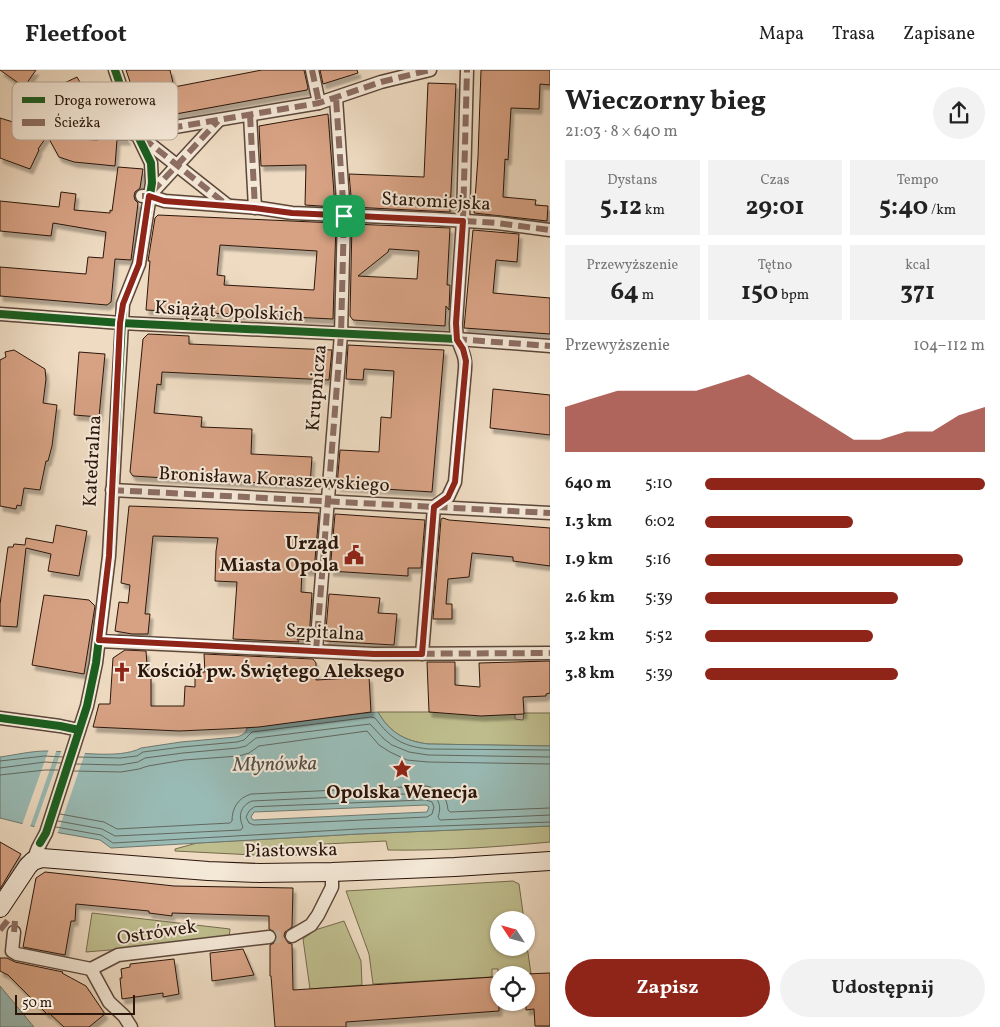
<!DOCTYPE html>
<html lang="pl">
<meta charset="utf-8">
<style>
:root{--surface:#fff;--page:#f2f2f2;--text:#222;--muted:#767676;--line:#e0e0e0;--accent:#8f2418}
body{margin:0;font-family:Vollkorn,serif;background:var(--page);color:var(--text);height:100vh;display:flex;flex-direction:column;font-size:19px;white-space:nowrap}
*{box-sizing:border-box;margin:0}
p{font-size:16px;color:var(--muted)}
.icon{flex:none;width:28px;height:28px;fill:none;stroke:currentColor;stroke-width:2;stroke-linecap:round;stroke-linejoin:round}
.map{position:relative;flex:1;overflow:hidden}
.side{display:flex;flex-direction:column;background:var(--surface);width:450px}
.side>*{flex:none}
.needle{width:32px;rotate:306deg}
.fabs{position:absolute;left:490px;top:841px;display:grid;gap:10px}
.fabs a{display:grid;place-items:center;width:45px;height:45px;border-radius:50%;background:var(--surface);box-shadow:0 1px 4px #0004;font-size:25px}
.scale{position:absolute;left:15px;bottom:12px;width:120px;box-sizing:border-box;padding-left:5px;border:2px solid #2b160c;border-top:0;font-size:14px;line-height:18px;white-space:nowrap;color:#2b160c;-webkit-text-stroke:4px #f4e8d7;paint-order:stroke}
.pin{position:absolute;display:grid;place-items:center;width:42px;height:42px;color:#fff;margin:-21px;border-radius:10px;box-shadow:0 2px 8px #0006}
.round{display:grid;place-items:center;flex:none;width:52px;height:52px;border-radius:26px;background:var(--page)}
.head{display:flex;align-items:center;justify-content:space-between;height:85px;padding:0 15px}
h1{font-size:28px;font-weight:700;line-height:38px}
.figures{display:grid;grid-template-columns:repeat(3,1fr);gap:8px;height:85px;padding:5px 15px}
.figures div{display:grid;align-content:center;border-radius:0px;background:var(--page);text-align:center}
.figures b{font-size:25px;font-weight:700}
.figures small{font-size:14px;font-weight:400}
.figures p{font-size:14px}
.chart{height:140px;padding:10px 15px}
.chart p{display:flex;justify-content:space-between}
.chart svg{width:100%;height:90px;margin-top:5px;fill:var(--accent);opacity:.7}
.cta{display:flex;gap:10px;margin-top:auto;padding:10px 15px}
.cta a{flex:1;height:58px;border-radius:30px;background:var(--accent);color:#fff;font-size:20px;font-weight:700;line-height:58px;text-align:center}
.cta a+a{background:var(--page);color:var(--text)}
ul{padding:0 15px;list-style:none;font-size:16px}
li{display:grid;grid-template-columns:80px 60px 1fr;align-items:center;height:38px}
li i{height:12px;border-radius:6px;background:var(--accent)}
header{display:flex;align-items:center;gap:30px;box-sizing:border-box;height:70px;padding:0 25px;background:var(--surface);border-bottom:1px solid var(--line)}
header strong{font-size:24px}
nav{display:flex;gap:28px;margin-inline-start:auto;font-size:18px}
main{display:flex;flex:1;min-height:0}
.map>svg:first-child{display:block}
</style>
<header>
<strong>Fleetfoot</strong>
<nav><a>Mapa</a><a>Trasa</a><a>Zapisane</a></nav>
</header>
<main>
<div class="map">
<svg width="550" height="957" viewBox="0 0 550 957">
<defs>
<filter id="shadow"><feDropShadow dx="3" dy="5" stdDeviation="1" flood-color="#0004"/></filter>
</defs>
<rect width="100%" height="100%" fill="#eedbc2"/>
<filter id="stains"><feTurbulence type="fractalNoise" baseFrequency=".004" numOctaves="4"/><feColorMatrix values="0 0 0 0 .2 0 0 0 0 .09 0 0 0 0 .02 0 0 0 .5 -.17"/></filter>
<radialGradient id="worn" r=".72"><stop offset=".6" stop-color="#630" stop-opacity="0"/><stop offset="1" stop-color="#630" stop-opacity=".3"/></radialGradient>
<g fill="#bfbe8e" stroke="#756a4d">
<path d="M378 642H429L515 644V649L523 650 524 643H550V676L428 674C405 671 390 663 378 642Z"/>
<path d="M550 756V772C496 777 442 781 388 780L386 771 325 774 309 778 300 785H254L175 781V779L197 773 358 764Z"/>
<path d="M513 811 519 814 524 850H499V878H526V869L531 904 498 906V899H492V907L373 914 369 884 346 821Z"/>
<path d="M92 843 230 859 229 870 86 882Z"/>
<path d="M344 851 361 891 362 915 310 919 303 869 315 860Z"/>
</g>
<g fill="#99bbb5" stroke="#6d7971" fill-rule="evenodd">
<path d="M378 642C390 663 405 671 428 674L550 676V756L358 764 111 778 100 770 60 763 0 748V687C15 685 31 681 46 681 71 681 119 690 141 678L181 672 236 667C241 666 246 664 247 658L364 643ZM426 735 429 737 427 742 253 750 251 747 254 742Z"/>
<path d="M0 916 34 957H0Z"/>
</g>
<g fill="#eedbc2">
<path d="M49 679H57L30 757 22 755Z"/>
<path d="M62 679 86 680 57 765 34 758Z"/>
</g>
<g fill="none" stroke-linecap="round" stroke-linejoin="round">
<g stroke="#626860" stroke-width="1">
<path d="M78 687 120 688 137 686 143 682 182 677 237 672 244 670 252 662 371 647 375 648C391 669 402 676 428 679L550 680"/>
<path d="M0 691 45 686 63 687"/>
<path d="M76 694 120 695 138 692 145 688 183 683 238 678 246 676 256 668 370 654 384 669 392 675 409 682 428 685 550 687"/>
<path d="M0 698 45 692 61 693"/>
<path d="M74 701 121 702 139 699 148 696 184 690 239 686 249 683 259 676 367 661 379 675 390 682 407 690 428 692 550 694"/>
<path d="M0 705 45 700H58"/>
<path d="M426 730 432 732 434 737 432 744 427 747 254 755 249 753 246 747 249 741 254 737Z"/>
<path d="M60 744 104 752 117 759 230 753 232 751C232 738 238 728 251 724L426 716C439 718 447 726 448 740L450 742 550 738"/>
<path d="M58 751 102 759 115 766 241 760 243 757C238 746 240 736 252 731L426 723C439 726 442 736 438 747L440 750 550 745"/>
<path d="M56 757 101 765 113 773 358 759 550 752"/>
</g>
</g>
<g fill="#d7a284" stroke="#2b160c" fill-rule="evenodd" filter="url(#shadow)">
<path d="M0 0H36L24 17Z"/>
<path d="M126 0H170L174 17 262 0H304L308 18 307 20 143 50Z"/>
<path d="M320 0H357L358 3 323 14Z"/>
<path d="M481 0H550V15L540 14 539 39 511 38 508 90 505 89 503 127 536 130 535 135 548 136 547 151 474 143 478 87Z"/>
<path d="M77 7 82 16 38 79 39 80 30 99 0 88V48L13 52 15 47 34 54 60 15Z"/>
<path d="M428 13 456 14 450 142 352 137 349 104 424 107Z"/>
<path d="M113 20 125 53 126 60 125 66 128 70H117L115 96 74 92 59 87 48 67 59 59 73 69 98 70 94 59 99 57 87 39Z"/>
<path d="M328 44 335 137 305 135 306 95 261 96 259 56Z"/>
<path d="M118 97 143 99 140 118 135 122 134 126 135 130 138 133 131 190 115 189 111 232 107 235 0 226V197L86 204 88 187 103 188 106 162 53 153 51 166 0 161V131L59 137 61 122 76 124 74 140 110 143V140L112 141Z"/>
<path d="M158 145 336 153 333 249 146 240 150 191H148L155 148ZM220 175 317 181 314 220 224 215 225 206 217 205Z"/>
<path d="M352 154 450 158 447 215H450L449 240 446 236 445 256 353 250 350 246ZM389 179 419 181 417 209 358 206 388 182Z"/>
<path d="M473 160 519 164 517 192 496 190 493 223 550 228V264L464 258Z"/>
<path d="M148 264 189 266V274L332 280 329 310 162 302 161 315 157 314 154 343 202 347 201 357 252 359 251 384 312 387 310 415 198 410 133 406 130 402 143 269Z"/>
<path d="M348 275 444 280 432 422 337 416 340 380 379 382 381 347 391 348 394 301 364 299 363 310 346 309Z"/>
<path d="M14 280 45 299 46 309 43 333 57 335 52 376 48 391H46L40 420 24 418 21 436 17 435 16 439 0 436V290L6 287 5 282Z"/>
<path d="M79 282 105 284 99 347 74 345Z"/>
<path d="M493 319 550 325V365L490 358Z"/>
<path d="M129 436 319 443 314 501 302 500 301 522 312 523 309 570 297 569 299 572 233 569 237 512 215 511 216 481 218 468 153 466 145 544H150L148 564H132L115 561 119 532 128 533 130 515 121 513Z"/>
<path d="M335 444 425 450 421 498H408V506L330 501Z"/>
<path d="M443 448 449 450 550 458V496L513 491V487L472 483 469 507 448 509 446 534H452V549H433L441 449Z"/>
<path d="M56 455 87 461 79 506 48 501 51 484 26 478 17 557 0 556V534L8 477H13L14 474 25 475 26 468 53 473Z"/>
<path d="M329 524 380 528 378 543 397 544 394 575 325 571Z"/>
<path d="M44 525 89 530 95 536 84 604 32 595Z"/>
<path d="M125 580 146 581 148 608H151V636H184L185 616 195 617V602H205L204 584 313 589 316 593V610L369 607 371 642 259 657 224 659 179 661 93 657 99 634H110L113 588Z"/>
<path d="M550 591V623L546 624V626L523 627 524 644 481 646 429 642 427 592H455V615L480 617 479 593Z"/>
<path d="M0 772 21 784 0 819Z"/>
<path d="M45 802 174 816 293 818 292 857 285 862 284 866 288 873 292 874 293 920 494 907 499 910V941L346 952V957H275L271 906H270V875L274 873 277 867 275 862 269 859V846L172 843V846L149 843V841L76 834 75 851H71L65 885 23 877 36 808Z"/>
<path d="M243 879 254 905 212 911 210 883Z"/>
<path d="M0 888H7L15 892 63 902 62 903 86 916 105 944 89 957H64L49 943 47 944 8 905 0 901Z"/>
<path d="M174 889 179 924 163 927V923L122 929 120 908H122L121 899 130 897V894Z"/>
<path d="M550 903V956H535L534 939 526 940V904Z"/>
</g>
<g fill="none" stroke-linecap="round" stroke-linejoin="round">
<path stroke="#c7b49e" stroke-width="12" stroke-dasharray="12 6" stroke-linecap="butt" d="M269 867 292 866"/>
<defs>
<g id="street">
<path d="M312 0 319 33"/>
<path d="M250 45 255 138"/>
<path d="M133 64 319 33 381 12 430 0"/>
<path d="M141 67 227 135"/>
<path d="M142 126H149L165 131 260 138 292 143 435 149 497 153 550 160"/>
<path d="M149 126 218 51"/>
<path d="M0 244 121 253 457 269 550 276"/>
<path d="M112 420 550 443"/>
<path d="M434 437 448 427 455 412 465 299C466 286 462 282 458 270 456 265 456 258 456 253L463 151 467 0"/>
<path d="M99 571 374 584 550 583"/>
<path d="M316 581 341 264 344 146 336 28"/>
<path d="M422 584 434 437"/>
<path d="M0 648 60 656 79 660"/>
<path d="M33 791 38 778 46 763 87 636 96 593 109 486 123 234 139 194 152 113 151 93 137 64 115 0"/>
<path d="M14 862 12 881 17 884 91 899 118 885 269 867"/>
<path d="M292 866 311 855 318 845 332 817V802"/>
<path d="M91 899 109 932 124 946 131 957"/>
</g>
<path id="secondary" d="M0 838 28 796 33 791 42 788 208 801 259 803 332 802 455 797 550 791"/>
</defs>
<use href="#street" stroke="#5c473a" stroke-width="15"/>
<use href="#secondary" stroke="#2b160c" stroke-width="20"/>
<use href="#street" stroke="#f4e8d7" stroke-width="12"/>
<use href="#secondary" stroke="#f4e8d7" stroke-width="18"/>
<g stroke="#8d6e63" stroke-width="6" stroke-dasharray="12 6" stroke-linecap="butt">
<path d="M312 0 319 33"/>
<path d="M250 45 255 138"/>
<path d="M135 64 319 33 381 12 430 0"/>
<path d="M143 68 227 135"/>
<path d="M152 122 218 51"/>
<path d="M142 126H149L165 131 260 138 292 143 435 149 497 153 550 160"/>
<path d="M455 269 550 276"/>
<path d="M459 272 456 253 463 151 467 0"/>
<path d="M112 420 550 443"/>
<path d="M99 571 374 584 550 583"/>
<path d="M316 581 341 264 344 146 336 28"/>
<path d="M422 584 434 437"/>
<path d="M0 860 9 849"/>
<path d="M14 862 15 851"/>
</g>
<defs>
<g id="cycleway">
<path d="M0 244 121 253 457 269 463 279 466 291 455 412 448 427 434 437"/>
<path d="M0 648 60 656 79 660"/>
<path d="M40 773 46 763 87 636 96 593 109 486 123 234 139 194 152 113 151 93 137 64 115 0"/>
</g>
</defs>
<use href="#cycleway" stroke="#f4e8d7" stroke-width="11"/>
<use href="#cycleway" stroke="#1b5e20" stroke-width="8"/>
</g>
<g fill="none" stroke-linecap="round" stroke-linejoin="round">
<defs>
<path id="route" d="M149 126 164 131 254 138 292 143 463 151 456 253 457 270 463 279 466 291 455 412 448 427 434 437 422 584H374L99 570 109 486 120 253 123 234 139 194Z"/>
</defs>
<use href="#route" stroke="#fff" stroke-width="10"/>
<use href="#route" stroke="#8f2418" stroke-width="6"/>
</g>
<defs>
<symbol id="civic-bare" viewBox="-9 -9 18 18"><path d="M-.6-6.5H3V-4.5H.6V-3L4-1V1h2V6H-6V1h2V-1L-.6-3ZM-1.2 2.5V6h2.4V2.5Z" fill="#8f2418" stroke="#f4e8d7" stroke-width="2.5" paint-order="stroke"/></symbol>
<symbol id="church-bare" viewBox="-9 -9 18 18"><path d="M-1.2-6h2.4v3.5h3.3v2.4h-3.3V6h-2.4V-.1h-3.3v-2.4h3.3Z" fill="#8f2418" stroke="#f4e8d7" stroke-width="2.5" paint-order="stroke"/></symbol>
<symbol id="sight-bare" viewBox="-9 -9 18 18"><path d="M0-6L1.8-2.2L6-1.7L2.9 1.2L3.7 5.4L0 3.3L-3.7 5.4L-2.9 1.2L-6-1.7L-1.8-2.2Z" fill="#8f2418" stroke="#f4e8d7" stroke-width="2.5" paint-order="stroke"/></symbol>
</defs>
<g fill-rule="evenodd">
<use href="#civic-bare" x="340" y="471" width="28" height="28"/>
<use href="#church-bare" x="108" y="588" width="28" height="28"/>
<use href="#sight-bare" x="388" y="685" width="28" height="28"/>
</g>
<g text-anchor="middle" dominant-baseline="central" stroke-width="4" stroke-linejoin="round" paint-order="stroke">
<g font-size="19" fill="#2b160c" stroke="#f4e8d7">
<text transform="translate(436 132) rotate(3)">Staromiejska</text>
<text transform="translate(229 242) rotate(3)">Książąt Opolskich</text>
<text transform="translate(317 318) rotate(-85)">Krupnicza</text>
<text transform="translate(93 391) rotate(-87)">Katedralna</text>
<text transform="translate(274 410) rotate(3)">Bronisława Koraszewskiego</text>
<text transform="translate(325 563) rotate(3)">Szpitalna</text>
<text transform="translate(291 781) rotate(-1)">Piastowska</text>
<text transform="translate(157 863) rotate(-9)">Ostrówek</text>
</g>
<g font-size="19" font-weight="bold" fill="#2b160c" stroke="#f4e8d7" text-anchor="end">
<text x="339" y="474">Urząd<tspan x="339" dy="22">Miasta Opola</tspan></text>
<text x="137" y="602" text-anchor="start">Kościół pw. Świętego Aleksego</text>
<text x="402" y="723" text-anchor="middle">Opolska Wenecja</text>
</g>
<g font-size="20" font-style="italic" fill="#525047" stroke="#f4e8d7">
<text transform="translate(275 695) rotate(-1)">Młynówka</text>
</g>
</g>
<rect x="12" y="12" width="166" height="58" rx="8" fill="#f4e8d7" stroke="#b8a99a" stroke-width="1"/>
<rect x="22" y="27" width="23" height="6" fill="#1b5e20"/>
<rect x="22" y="49" width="23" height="7" fill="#8d6e63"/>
<g font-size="14" fill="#2b160c">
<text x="54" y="35">Droga rowerowa</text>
<text x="54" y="57">Ścieżka</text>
</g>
<rect width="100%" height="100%" filter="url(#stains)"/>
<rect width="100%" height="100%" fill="url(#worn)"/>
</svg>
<div class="fabs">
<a><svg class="needle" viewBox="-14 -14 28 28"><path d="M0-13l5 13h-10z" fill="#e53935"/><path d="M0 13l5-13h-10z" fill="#767676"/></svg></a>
<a><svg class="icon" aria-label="locate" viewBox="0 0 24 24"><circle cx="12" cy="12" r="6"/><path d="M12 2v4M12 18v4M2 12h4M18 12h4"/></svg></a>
</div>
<div class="scale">50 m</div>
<div class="pin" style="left:344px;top:146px;background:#1e9e55"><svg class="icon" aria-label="arrive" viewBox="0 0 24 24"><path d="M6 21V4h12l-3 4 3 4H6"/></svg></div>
</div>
<section class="side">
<div class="head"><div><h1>Wieczorny bieg</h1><p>21:03 · 8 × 640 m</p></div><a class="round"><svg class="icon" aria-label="share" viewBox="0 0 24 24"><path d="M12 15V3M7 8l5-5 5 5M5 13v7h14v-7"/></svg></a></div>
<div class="figures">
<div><p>Dystans</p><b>5.12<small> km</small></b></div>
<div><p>Czas</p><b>29:01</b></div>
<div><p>Tempo</p><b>5:40<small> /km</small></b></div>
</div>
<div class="figures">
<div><p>Przewyższenie</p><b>64<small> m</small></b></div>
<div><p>Tętno</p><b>150<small> bpm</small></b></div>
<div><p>kcal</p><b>371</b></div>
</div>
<div class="chart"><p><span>Przewyższenie</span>104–112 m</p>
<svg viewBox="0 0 160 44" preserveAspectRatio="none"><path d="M0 44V22L10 18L20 14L30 14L40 14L50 14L60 10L70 6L80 14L90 22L100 30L110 38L120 38L130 34L140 34L150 26L160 22V44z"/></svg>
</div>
<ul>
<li><b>640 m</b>5:10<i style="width:100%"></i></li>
<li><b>1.3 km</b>6:02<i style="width:53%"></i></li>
<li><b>1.9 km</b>5:16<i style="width:92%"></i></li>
<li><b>2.6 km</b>5:39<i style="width:69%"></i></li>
<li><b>3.2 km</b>5:52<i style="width:60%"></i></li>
<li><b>3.8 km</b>5:39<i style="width:69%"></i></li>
</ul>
<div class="cta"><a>Zapisz</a><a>Udostępnij</a></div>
</section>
</main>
